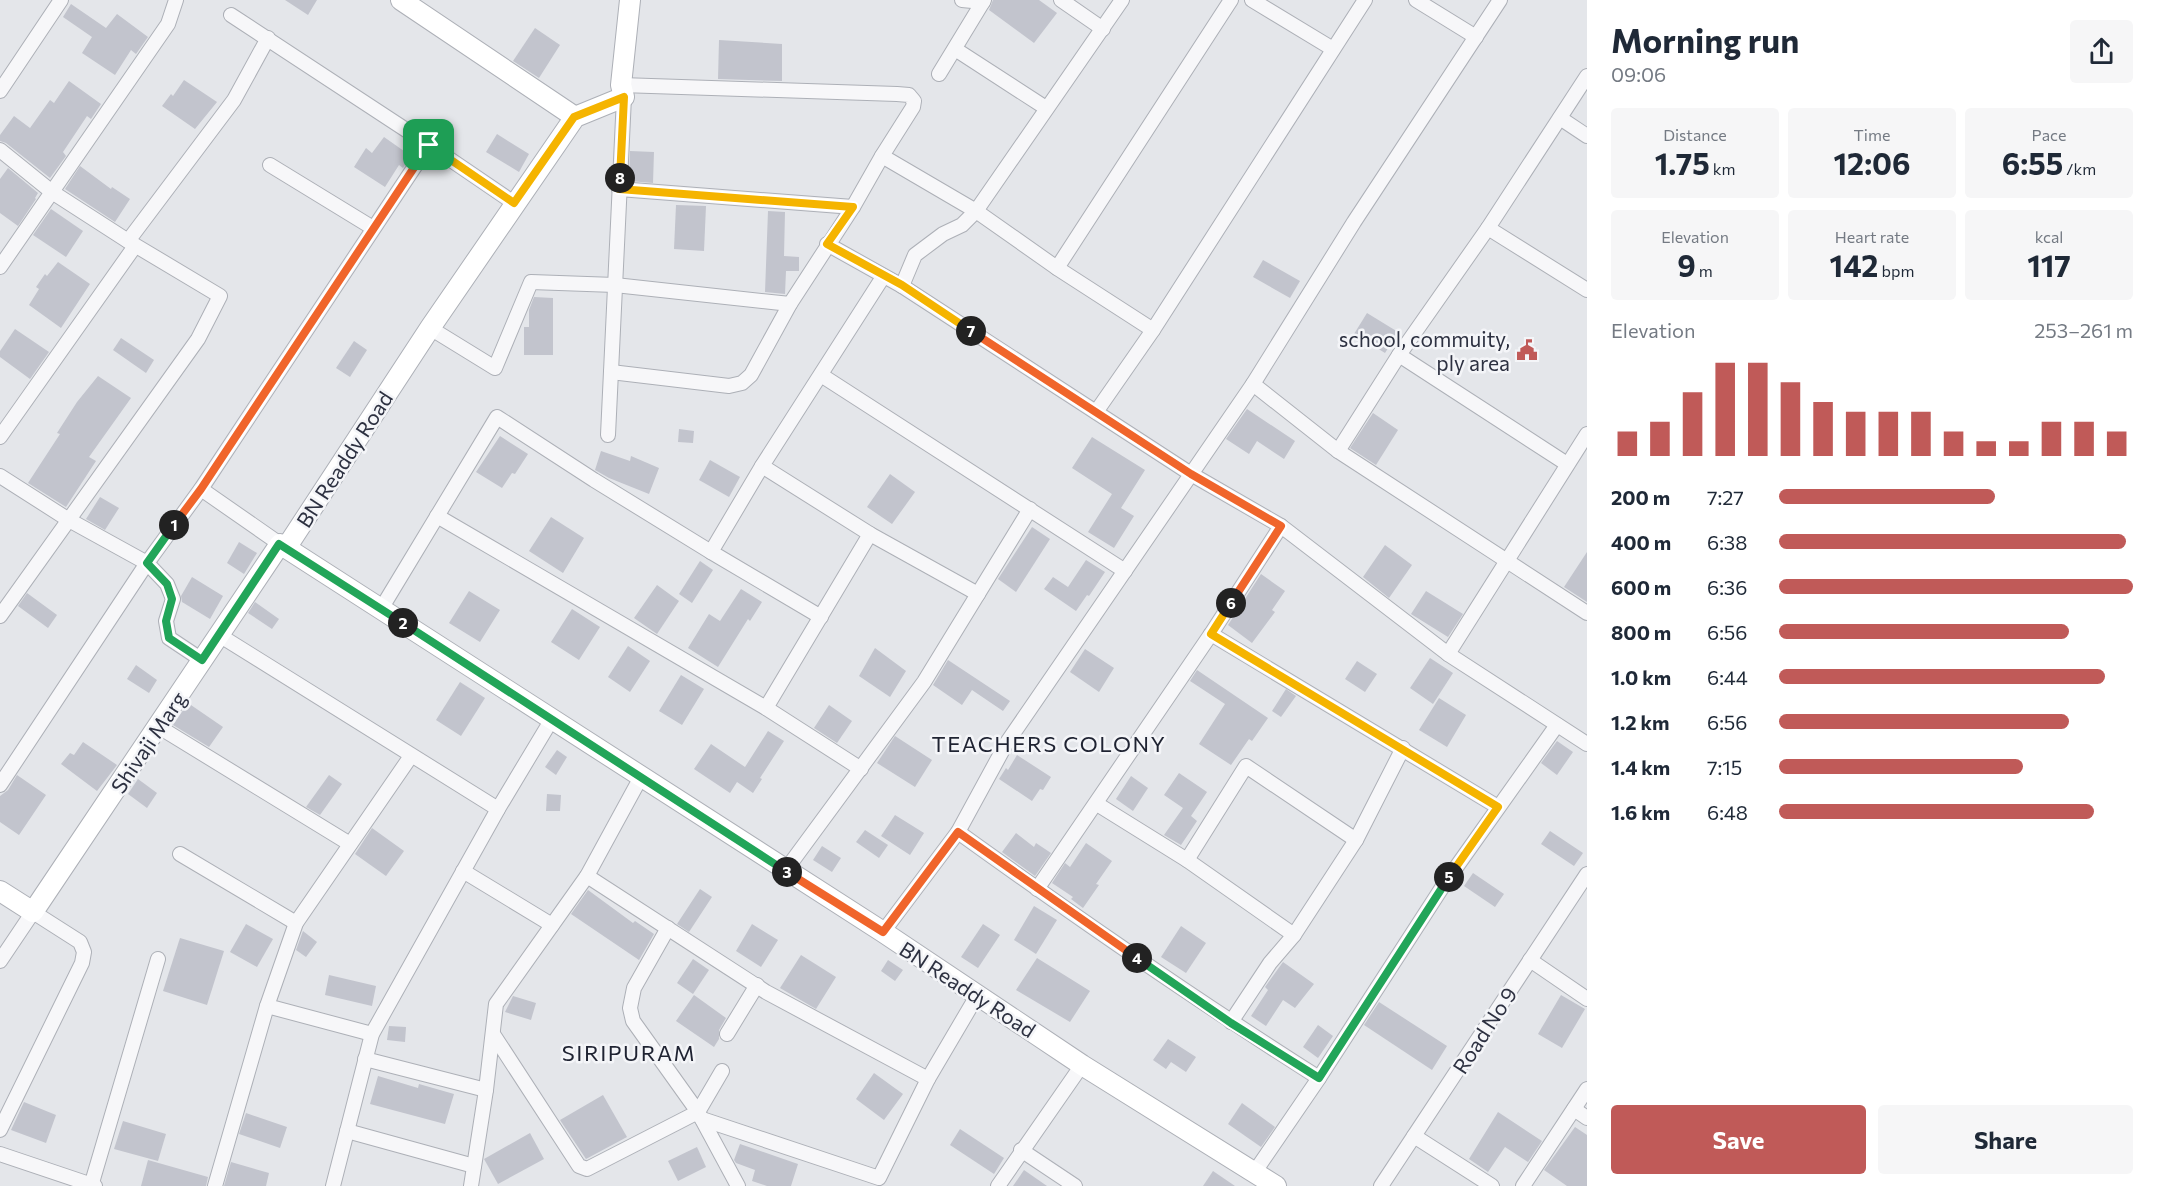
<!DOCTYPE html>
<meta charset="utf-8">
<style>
:root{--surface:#fff;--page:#f6f6f7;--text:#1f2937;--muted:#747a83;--accent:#c05a58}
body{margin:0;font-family:Commissioner,sans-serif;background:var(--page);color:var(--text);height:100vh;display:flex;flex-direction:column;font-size:22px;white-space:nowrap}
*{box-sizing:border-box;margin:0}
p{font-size:20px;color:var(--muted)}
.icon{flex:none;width:33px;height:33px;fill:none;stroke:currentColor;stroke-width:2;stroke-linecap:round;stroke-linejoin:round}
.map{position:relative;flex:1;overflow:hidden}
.panel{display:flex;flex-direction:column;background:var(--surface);width:570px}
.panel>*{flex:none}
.pin{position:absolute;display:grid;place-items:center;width:51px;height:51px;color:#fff;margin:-26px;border-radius:12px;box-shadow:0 3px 9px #0006}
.km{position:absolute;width:30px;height:30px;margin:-15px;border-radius:50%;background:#222;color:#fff;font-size:16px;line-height:30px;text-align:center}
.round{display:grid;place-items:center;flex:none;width:63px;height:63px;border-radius:6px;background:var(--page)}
.headline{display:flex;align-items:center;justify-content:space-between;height:102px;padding:0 24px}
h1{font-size:33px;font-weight:700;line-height:45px}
.stats{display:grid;grid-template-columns:repeat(3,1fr);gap:9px;height:102px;padding:6px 24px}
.stats div{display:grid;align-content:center;border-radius:6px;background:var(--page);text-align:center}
.stats b{font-size:30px;font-weight:700}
.stats small{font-size:16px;font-weight:400}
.stats p{font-size:16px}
.chart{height:168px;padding:12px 24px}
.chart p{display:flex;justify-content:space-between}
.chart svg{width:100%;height:108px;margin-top:6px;stroke:var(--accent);stroke-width:6}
.action{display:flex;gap:12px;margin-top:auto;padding:12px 24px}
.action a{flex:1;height:69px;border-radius:6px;background:var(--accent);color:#fff;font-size:24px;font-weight:700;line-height:69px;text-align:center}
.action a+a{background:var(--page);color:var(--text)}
ul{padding:0 24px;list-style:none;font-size:20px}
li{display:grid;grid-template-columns:96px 72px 1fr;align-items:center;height:45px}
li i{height:15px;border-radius:8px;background:var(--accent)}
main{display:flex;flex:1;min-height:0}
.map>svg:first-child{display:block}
</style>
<main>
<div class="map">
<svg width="1587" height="1186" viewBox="0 0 1587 1186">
<rect width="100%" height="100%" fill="#e4e6ea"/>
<g fill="#c2c4cd">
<path d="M285 0H317L308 15Z"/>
<path d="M993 0H1039L1057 13 1034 43 989 10Z"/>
<path d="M71 4 106 28 117 14 148 37 136 54 131 50 115 75 82 53 92 37 63 17Z"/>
<path d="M535 28 560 45 539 78 513 61Z"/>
<path d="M719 40 782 44V81L718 79Z"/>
<path d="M184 80 217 102 195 129 162 106 171 94 173 96Z"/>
<path d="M69 81 101 104 91 119 87 116 63 152 66 156 50 178 6 143 0 141V135L14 116 30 128 50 100 54 103Z"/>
<path d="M497 134 529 154 519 172 486 152Z"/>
<path d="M384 137 411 156 403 168 399 165 385 187 354 167 366 148 372 153Z"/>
<path d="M630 151 654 152 653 183 629 181Z"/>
<path d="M80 166 111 189 112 187 130 199 115 222 65 189Z"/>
<path d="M8 168 38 193 35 198 36 199 18 226 0 213V179Z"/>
<path d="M676 205 706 206 704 251 674 249Z"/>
<path d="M51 209 83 231 66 257 33 235Z"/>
<path d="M768 211 785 212 784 256 799 257V271H786L785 294 765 292Z"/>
<path d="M1263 260 1300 281 1290 298 1253 277Z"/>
<path d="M58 262 90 284 61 328 29 305 39 289 36 287 45 274 47 276Z"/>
<path d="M534 297 553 298V355H524V327H529V310Z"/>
<path d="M1367 313 1398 332 1385 353 1354 334Z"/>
<path d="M15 329 49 352 30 379 0 357V351Z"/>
<path d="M121 338 154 360 146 373 113 350Z"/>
<path d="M354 341 367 350 350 377 336 368Z"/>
<path d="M98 376 131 398 89 457 96 461 66 507 28 483 60 434 57 433 77 402Z"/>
<path d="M1247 409 1295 441 1284 459 1257 441 1249 454 1226 439Z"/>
<path d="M1373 413 1398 430 1376 465 1350 448Z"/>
<path d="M679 429 694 431 693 443 678 442Z"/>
<path d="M500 436 528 454 515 474 512 473 502 488 476 472Z"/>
<path d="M1092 437 1145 470 1121 508 1134 516 1114 548 1088 532 1112 494 1072 468Z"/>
<path d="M601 451 630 461 631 456 659 468 649 494 609 478 595 470Z"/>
<path d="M710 460 740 477 729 497 699 480Z"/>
<path d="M890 474 915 492 892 524 867 507Z"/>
<path d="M100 497 119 508 105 530 86 519Z"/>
<path d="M551 517 584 538 563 573 529 551Z"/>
<path d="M1032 527 1050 539 1016 592 998 579Z"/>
<path d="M239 542 257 553 244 574 227 563Z"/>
<path d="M1385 545 1412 565 1389 598 1363 577Z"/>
<path d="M1587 552V602L1564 587Z"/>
<path d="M1086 560 1105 572 1089 596 1087 595 1076 611 1044 589 1053 577 1068 587Z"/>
<path d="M700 561 713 570 692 603 679 594Z"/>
<path d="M1261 574 1285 591 1272 610 1275 612 1252 643 1228 625Z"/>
<path d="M192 577 223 596 210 619 182 602 181 596Z"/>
<path d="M657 585 679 601 657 634 634 618Z"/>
<path d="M741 589 762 602 750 621 748 619 718 667 688 648 709 614 720 621Z"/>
<path d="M469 591 500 610 480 642 449 623Z"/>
<path d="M1426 591 1463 614 1448 637 1411 614Z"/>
<path d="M27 593 57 615 48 628 18 606Z"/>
<path d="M255 602 279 619 272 629 248 613Z"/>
<path d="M572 609 600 627 579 660 551 642Z"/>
<path d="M628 646 650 661 630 692 608 677Z"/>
<path d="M875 648 906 671 890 697 859 676Z"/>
<path d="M1085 649 1114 668 1099 692 1070 672Z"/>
<path d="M1430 658 1453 673 1433 704 1410 688Z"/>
<path d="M948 660 1010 701 1003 711 972 690 962 705 933 685Z"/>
<path d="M1357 661 1377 674 1365 692 1345 679Z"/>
<path d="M136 665 157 680 149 693 127 679Z"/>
<path d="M1197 670 1268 718 1252 741 1249 739 1231 765 1199 744 1225 704 1190 681Z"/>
<path d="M681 675 704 689 682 725 659 711Z"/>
<path d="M460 682 485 698 461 736 436 720Z"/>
<path d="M1286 689 1296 696 1281 717 1272 711Z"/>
<path d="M1439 698 1466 715 1447 747 1419 730Z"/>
<path d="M188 703 223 727 209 747 173 725Z"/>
<path d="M829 705 852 721 837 743 814 728Z"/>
<path d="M768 731 784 741 760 778 762 779 753 793 737 782 730 793 694 769 711 744 745 767Z"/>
<path d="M895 736 932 760 915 787 877 763Z"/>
<path d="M1557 741 1573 752 1557 775 1541 763Z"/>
<path d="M83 742 117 765 97 791 61 764 70 753 74 755Z"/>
<path d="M557 750 567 757 556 775 545 767Z"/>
<path d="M1017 755 1051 777 1043 790 1040 789 1032 801 999 779 1006 768 1008 770Z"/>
<path d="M1179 773 1207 792 1191 816 1197 821 1181 845 1164 835 1183 808 1164 795Z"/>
<path d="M17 775 46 795 19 835 0 822V796L8 790Z"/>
<path d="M329 775 342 784 320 815 306 807Z"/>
<path d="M1131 776 1148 788 1133 811 1116 799Z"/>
<path d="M138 779 157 793 147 808 128 794Z"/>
<path d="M547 794 561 795 560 811H546Z"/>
<path d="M895 815 924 833 910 855 881 836Z"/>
<path d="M372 828 404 851 386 876 355 854Z"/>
<path d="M865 830 888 845 879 858 856 842Z"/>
<path d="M1550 831 1583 853 1574 866 1541 844Z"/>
<path d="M1016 833 1034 847 1036 843 1051 853 1035 876 1002 852Z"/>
<path d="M1086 843 1112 861 1096 884 1099 885 1083 908 1071 899 1073 897 1052 883 1065 863 1070 867Z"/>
<path d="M822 846 841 858 832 872 813 860Z"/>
<path d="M1473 873 1504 894 1495 907 1464 886Z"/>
<path d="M700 889 712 897 689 932 677 924Z"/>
<path d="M588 890 633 923 635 921 654 934 639 960 571 914Z"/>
<path d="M1034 906 1057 920 1036 954 1014 940Z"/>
<path d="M246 924 273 939 257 967 230 952Z"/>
<path d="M752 924 778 940 761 967 736 951Z"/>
<path d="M983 924 1000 935 978 968 961 957Z"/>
<path d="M1181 926 1206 943 1186 973 1161 957Z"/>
<path d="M303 931 317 942 306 957 296 950Z"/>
<path d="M180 938 224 951 207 1005 163 991Z"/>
<path d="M801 955 836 977 816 1009 780 988Z"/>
<path d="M1037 958 1090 991 1070 1022 1016 990Z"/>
<path d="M693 959 709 970 693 994 677 983Z"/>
<path d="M888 960 903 970 895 981 881 971Z"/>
<path d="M1283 962 1314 984 1295 1008 1283 1000 1266 1026 1251 1016 1268 990 1265 987Z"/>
<path d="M329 975 376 986 372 1006 325 995Z"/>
<path d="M694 995 726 1018 719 1030V1039L714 1047 676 1021Z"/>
<path d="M1561 995 1585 1009 1562 1048 1538 1034Z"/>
<path d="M513 996 536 1003 531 1020 505 1012Z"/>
<path d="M1379 1002 1447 1046 1432 1070 1364 1025Z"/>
<path d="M1318 1025 1333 1036 1318 1058 1303 1047Z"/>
<path d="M389 1026 406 1027 405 1042 387 1040Z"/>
<path d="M1168 1039 1196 1057 1186 1072 1171 1062 1166 1069 1153 1060Z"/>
<path d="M874 1073 903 1094 884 1120 856 1099Z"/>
<path d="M378 1076 418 1088 419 1084 454 1094 445 1124 370 1104Z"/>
<path d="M603 1095 627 1137 586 1159 560 1120Z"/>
<path d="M24 1102 56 1115 46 1143 11 1130Z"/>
<path d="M1242 1103 1275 1127 1261 1147 1228 1124Z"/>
<path d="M1498 1112 1542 1141 1528 1162 1505 1147 1488 1172 1469 1159Z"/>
<path d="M246 1113 287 1127 280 1148 239 1134Z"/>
<path d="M123 1121 166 1134 158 1161 114 1149Z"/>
<path d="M1575 1127 1587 1135V1186H1567L1544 1170Z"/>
<path d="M960 1129 1004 1158 994 1174 950 1145Z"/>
<path d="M530 1133 544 1159 498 1184 484 1159Z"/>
<path d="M740 1144 798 1164 791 1186H767L752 1181 755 1170 736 1163 734 1160Z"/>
<path d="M697 1147 706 1167 678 1181 668 1161Z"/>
<path d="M148 1160 208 1177 206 1186H141Z"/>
<path d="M231 1162 269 1173 266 1186H224Z"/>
<path d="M1024 1170 1047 1186H1013Z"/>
<path d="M1213 1171 1235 1186H1203Z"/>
</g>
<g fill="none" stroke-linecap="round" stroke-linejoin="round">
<defs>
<g id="street">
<path d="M962 0 983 2"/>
<path d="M1061 0 1103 29"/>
<path d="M1252 0 1333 49"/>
<path d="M1416 0 1476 37"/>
<path d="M231 15 429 145"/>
<path d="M955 49 1046 108"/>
<path d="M939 74 984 0"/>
<path d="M0 91 61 0"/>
<path d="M1560 118 1587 136"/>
<path d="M0 150 52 192 128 241 234 100 268 38"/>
<path d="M882 156 976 211 1057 268 1153 330"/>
<path d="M270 165 373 228"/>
<path d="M619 189 853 207"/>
<path d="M1488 228 1587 76"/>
<path d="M827 244 902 286 1191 474 1281 526 1448 654 1587 744"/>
<path d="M0 267 168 24 176 0"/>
<path d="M1057 268 1231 0"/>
<path d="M883 277 762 466 870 534 978 594"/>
<path d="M902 286 915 255 943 234 962 225 976 211 1122 0"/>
<path d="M430 328 495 368 531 282 615 285 790 304"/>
<path d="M1399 355 1567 464"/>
<path d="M611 372 729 386 742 383 751 375 790 304 853 207 882 156 913 107 914 101 909 95 897 94 621 85"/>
<path d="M821 375 1125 571"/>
<path d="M1253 384 1338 451 1587 613"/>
<path d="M1096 412 1153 330 1365 0"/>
<path d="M608 435 624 97"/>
<path d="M0 437 135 246"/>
<path d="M1338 451 1399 355 1488 228 1587 290"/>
<path d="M762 466 711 552 821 617"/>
<path d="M0 476 69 520 147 563 167 584 173 599 166 621 169 638 202 660"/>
<path d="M201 489 280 544"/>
<path d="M437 516 766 708 861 769"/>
<path d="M381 609 497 417 594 480 711 552"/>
<path d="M0 616 198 339 220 296 128 241"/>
<path d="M1211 634 1498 807"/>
<path d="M219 635 498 809"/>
<path d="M1448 654 1587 434"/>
<path d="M766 708 870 534"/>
<path d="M159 727 350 844"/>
<path d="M0 785 147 563 201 489 429 145 514 203"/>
<path d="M1097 804 1187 860 1294 935"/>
<path d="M958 832C1076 917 1196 1000 1319 1078"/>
<path d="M180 854 296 923"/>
<path d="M1187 860 1246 766 1356 840"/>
<path d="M463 871 552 925"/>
<path d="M785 871 924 682 1030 509"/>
<path d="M587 876 766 992 928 1079"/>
<path d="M1037 889 1211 634 1281 526"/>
<path d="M668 928 634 988 630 1008 633 1021 698 1112 738 1186"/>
<path d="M883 932 958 832 1006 744 1253 384 1354 222 1500 0"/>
<path d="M1530 960 1587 999"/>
<path d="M0 961 33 912 80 942 84 952 82 963 0 1130"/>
<path d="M267 1006 372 1034"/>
<path d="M1231 1022 1270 963 1294 935 1356 840 1403 748"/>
<path d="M493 1034 579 1166 587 1169 698 1112 722 1071"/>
<path d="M727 1034 757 985"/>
<path d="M365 1059 486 1090"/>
<path d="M1574 1109 1587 1118"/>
<path d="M702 1119 879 1178 928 1079 978 994"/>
<path d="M347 1131 474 1166"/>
<path d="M1414 1136 1492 1186"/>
<path d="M1021 1150 1075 1186"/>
<path d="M0 1154 95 1186"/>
<path d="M1254 1173 1319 1078 1445 883 1557 725"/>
<path d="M91 1186 158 959"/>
<path d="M215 1186 267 1006 296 923 411 756"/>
<path d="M333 1186 372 1034 498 809 552 719"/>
<path d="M471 1186 486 1090 496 1004 587 876 641 777"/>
<path d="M998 1186 1082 1065"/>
<path d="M1381 1186 1587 874"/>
<path d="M1523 1186 1587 1089"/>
</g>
<g id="secondary">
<path d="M401 0 575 117"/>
<path d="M286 548 430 328 575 117 624 97 621 85 630 0"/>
<path d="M0 891 33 912 280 544 883 932 1082 1065 1276 1186"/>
</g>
</defs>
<use href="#street" stroke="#adb0b7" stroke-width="16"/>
<use href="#secondary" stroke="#adb0b7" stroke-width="22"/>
<use href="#street" stroke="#f7f7f9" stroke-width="14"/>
<use href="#secondary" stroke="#fff" stroke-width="20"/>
</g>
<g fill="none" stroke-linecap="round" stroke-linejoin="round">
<defs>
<path id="split-1" d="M174 525 201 489 429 145"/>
<path id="split-2" d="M174 525 147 563 167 584 172 599 166 621 169 638 202 660 279 544 403 623"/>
<path id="split-3" d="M403 623 787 872"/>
<path id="split-4" d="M787 872 883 932 958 832 1137 958"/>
<path id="split-5" d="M1137 958 1231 1023 1319 1078 1449 877"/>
<path id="split-6" d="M1231 603 1211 634 1498 807 1449 877"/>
<path id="split-7" d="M971 331 1191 474 1281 526 1231 603"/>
<path id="split-8" d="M620 178 619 189 853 207 827 244 902 285 971 331"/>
<path id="split-9" d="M429 145 514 203 574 117 624 97 620 178"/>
</defs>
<use href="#split-1" stroke="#fff" stroke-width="12"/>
<use href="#split-2" stroke="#fff" stroke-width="12"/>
<use href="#split-3" stroke="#fff" stroke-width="12"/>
<use href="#split-4" stroke="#fff" stroke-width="12"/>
<use href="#split-5" stroke="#fff" stroke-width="12"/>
<use href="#split-6" stroke="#fff" stroke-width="12"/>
<use href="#split-7" stroke="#fff" stroke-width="12"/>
<use href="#split-8" stroke="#fff" stroke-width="12"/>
<use href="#split-9" stroke="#fff" stroke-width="12"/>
<use href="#split-1" stroke="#f0652b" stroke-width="8"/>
<use href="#split-2" stroke="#22a559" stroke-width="8"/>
<use href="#split-3" stroke="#22a559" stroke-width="8"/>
<use href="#split-4" stroke="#f0652b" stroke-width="8"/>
<use href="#split-5" stroke="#22a559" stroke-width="8"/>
<use href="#split-6" stroke="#f5b400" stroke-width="8"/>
<use href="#split-7" stroke="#f0652b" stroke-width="8"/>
<use href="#split-8" stroke="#f5b400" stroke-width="8"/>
<use href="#split-9" stroke="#f5b400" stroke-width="8"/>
</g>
<defs>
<symbol id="civic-bare" viewBox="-9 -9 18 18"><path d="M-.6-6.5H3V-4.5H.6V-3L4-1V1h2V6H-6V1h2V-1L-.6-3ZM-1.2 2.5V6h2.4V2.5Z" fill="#c05a58" stroke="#f4f5f8" stroke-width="2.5" paint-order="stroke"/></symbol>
</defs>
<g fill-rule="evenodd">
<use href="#civic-bare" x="1512" y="335" width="30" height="30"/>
</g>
<g text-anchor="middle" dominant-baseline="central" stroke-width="5" stroke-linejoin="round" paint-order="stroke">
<g font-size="21" fill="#2d3141" stroke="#f4f5f8" text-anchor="end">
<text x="1510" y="338">school, commuity,<tspan x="1510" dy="24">ply area</tspan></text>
</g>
<g font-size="21" fill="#2d3141" stroke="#f4f5f8">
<text transform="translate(344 459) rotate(-57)">BN Readdy Road</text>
<text transform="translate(148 742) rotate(-56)">Shivaji Marg</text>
<text transform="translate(968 989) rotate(33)">BN Readdy Road</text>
<text transform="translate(1484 1030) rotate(-57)">Road No 9</text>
</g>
<g font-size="22" letter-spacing="1.5" fill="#1f2332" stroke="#f4f5f8">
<text x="1049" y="743">TEACHERS COLONY</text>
<text x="629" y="1052">SIRIPURAM</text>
</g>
</g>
</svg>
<div class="pin" style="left:429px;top:145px;background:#1e9e55"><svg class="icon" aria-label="arrive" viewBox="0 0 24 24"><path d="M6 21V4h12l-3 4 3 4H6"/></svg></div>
<b class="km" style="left:174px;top:525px">1</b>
<b class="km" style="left:403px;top:623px">2</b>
<b class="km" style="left:787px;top:872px">3</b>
<b class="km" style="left:1137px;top:958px">4</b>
<b class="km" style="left:1449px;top:877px">5</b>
<b class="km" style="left:1231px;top:603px">6</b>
<b class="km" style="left:971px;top:331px">7</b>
<b class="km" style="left:620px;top:178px">8</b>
</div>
<section class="panel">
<div class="headline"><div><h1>Morning run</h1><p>09:06</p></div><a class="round"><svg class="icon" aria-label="share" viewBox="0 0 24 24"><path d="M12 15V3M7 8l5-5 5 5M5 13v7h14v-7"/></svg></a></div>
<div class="stats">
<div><p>Distance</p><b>1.75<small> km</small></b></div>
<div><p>Time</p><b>12:06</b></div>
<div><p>Pace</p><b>6:55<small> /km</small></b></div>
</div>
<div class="stats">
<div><p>Elevation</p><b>9<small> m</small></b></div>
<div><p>Heart rate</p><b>142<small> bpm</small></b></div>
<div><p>kcal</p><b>117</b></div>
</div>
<div class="chart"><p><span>Elevation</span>253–261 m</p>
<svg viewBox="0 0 160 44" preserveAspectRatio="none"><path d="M5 44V34M15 44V30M25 44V18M35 44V6M45 44V6M55 44V14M65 44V22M75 44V26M85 44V26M95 44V26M105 44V34M115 44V38M125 44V38M135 44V30M145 44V30M155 44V34"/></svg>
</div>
<ul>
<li><b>200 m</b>7:27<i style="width:61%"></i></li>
<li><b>400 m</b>6:38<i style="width:98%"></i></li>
<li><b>600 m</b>6:36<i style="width:100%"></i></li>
<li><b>800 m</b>6:56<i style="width:82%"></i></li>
<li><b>1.0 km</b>6:44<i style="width:92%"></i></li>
<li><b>1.2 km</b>6:56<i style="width:82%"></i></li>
<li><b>1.4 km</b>7:15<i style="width:69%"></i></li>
<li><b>1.6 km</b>6:48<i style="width:89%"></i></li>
</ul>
<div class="action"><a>Save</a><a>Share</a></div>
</section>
</main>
